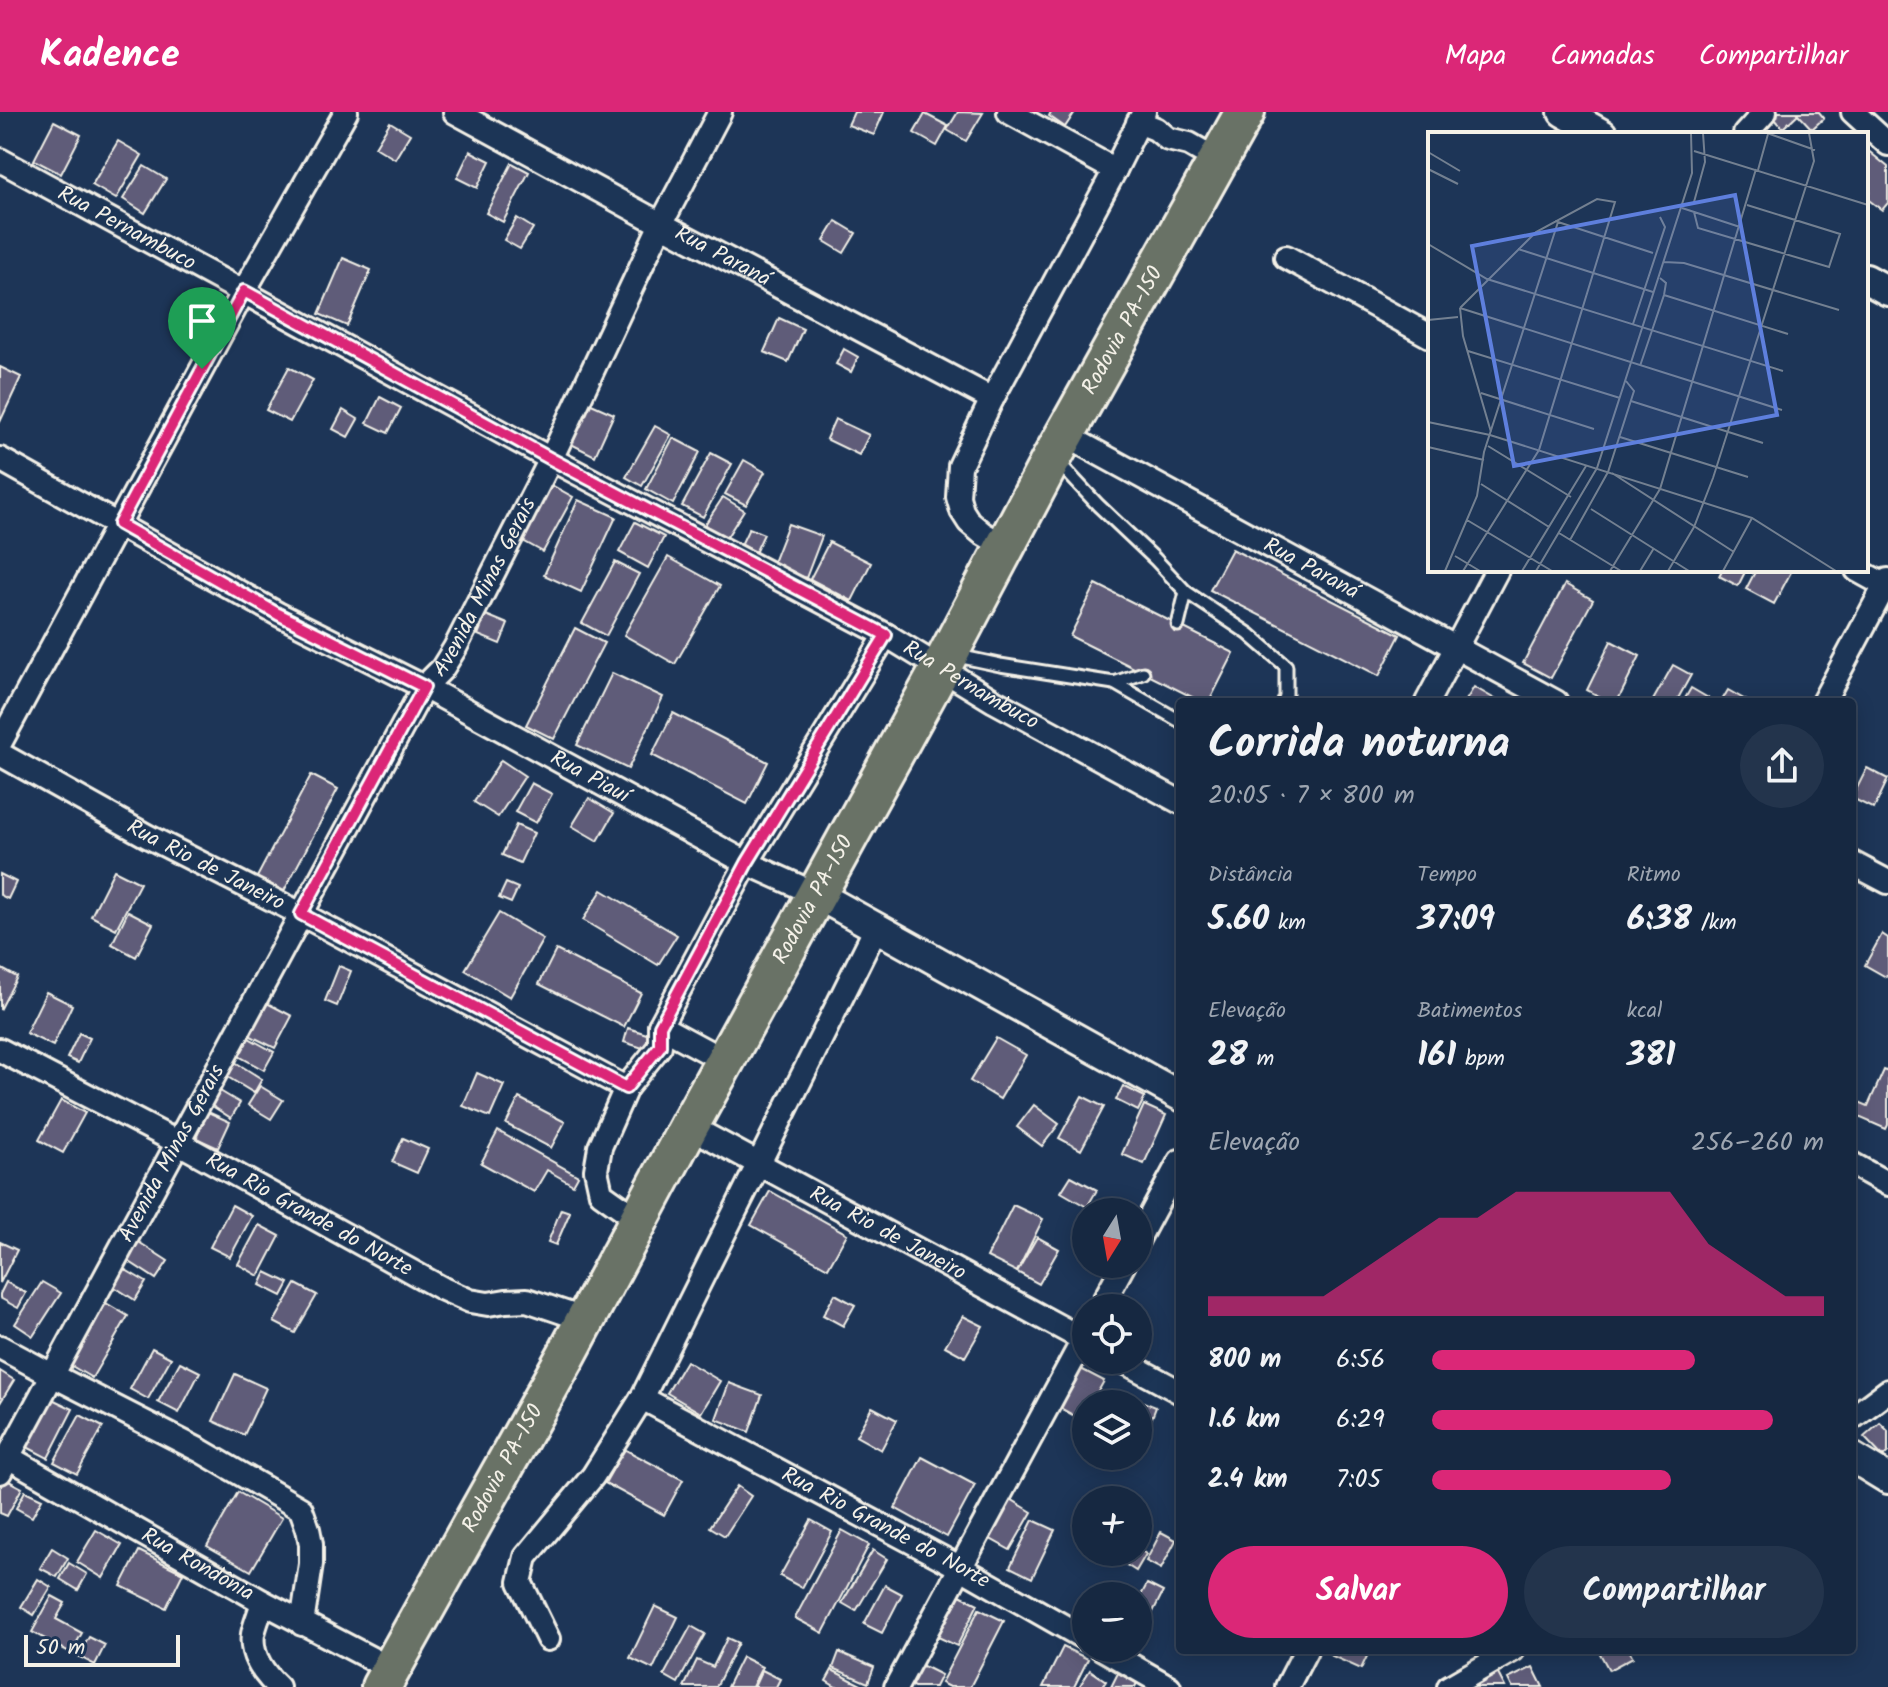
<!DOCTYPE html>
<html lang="pt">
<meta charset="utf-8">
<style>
:root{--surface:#162841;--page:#23344c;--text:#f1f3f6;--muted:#9ea6b1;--line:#35445a;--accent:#db2777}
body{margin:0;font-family:Kalam,sans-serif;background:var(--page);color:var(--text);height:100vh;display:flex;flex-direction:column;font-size:30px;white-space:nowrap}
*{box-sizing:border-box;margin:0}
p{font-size:26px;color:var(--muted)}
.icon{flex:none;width:44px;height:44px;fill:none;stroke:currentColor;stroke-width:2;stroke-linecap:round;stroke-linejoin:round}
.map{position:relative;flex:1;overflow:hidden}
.drawer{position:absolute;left:1176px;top:586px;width:680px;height:956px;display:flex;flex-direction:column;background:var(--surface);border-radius:8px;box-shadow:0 4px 20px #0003,0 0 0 2px var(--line)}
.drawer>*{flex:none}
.needle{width:52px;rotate:191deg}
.fabs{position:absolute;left:1072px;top:1086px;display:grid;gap:16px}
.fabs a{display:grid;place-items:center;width:80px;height:80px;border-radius:50%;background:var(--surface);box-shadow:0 4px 20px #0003,0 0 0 2px var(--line);font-size:40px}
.scale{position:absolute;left:24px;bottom:20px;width:156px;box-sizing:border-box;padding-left:8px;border:4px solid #f4f1e8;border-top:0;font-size:22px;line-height:28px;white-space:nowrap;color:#f4f1e8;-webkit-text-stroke:6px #1d3557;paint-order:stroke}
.pin{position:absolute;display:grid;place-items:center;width:68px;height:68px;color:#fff;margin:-82px -34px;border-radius:50% 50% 50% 0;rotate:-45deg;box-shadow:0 0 8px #0007}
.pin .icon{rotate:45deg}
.round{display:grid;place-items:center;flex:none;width:84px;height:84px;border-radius:42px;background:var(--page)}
.head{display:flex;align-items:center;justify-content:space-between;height:136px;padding:0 32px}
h1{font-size:44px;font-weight:800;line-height:60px}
.metrics{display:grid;grid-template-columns:repeat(3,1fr);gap:12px;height:136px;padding:8px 32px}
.metrics div{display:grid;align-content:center}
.metrics b{font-size:34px;font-weight:800}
.metrics small{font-size:22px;font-weight:400}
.metrics p{font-size:22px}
.chart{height:224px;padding:16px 32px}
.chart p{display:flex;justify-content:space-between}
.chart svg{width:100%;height:144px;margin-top:8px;fill:var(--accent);opacity:.7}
.primary-button{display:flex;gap:16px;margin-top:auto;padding:16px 32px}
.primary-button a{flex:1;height:92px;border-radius:48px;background:var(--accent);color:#fff;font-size:32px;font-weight:800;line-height:92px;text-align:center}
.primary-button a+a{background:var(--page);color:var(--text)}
ul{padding:0 32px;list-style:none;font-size:26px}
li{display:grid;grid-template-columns:128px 96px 1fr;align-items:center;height:60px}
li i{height:20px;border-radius:10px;background:var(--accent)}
header{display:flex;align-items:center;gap:48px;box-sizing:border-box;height:112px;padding:0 40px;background:var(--accent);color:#fff}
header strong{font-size:38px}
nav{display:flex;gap:44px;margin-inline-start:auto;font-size:28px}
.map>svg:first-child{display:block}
</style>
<header>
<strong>Kadence</strong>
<nav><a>Mapa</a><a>Camadas</a><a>Compartilhar</a></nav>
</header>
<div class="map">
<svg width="1888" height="1575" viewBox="0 0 1888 1575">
<rect width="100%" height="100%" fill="#1d3557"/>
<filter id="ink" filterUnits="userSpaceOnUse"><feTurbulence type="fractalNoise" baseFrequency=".0125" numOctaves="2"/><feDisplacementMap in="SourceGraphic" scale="16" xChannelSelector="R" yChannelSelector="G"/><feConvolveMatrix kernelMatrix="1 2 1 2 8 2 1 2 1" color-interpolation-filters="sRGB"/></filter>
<g filter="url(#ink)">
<g fill="#5e5b79" stroke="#f4f1e8" stroke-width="2">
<path d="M854 0H884L874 23 848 13Z"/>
<path d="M958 0 983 1 966 29 947 18Z"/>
<path d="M1051 0H1075L1065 15 1049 4Z"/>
<path d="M1779 0H1819L1824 6 1812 17 1798 2 1783 16 1773 5Z"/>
<path d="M925 2 948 14 937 34 914 21Z"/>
<path d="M54 9 81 23 61 62 34 48Z"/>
<path d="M390 10 410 22 395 47 375 35Z"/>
<path d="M118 29 142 43 116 87 92 73Z"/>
<path d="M1866 37 1888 55V91L1882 98 1866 86 1870 79 1866 76Z"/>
<path d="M470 39 490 49 477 76 457 66Z"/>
<path d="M512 51 529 60 503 110 486 101Z"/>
<path d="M144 54 166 67 145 101 123 87Z"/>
<path d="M517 106 533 116 520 137 504 128Z"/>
<path d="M836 109 856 121 844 141 824 129Z"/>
<path d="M343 146 371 158 347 214 319 202Z"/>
<path d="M779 206 803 217 788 250 764 240Z"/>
<path d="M844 237 858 245 851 260 836 252Z"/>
<path d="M0 255 21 265 0 310Z"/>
<path d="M289 255 313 268 290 310 266 298Z"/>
<path d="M380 285 401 296 388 321 367 311Z"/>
<path d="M589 291 614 302 595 344 571 332Z"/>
<path d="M343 298 358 307 348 325 333 317Z"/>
<path d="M835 307 869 323 859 343 826 327Z"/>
<path d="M655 314 671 323 642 374 626 365Z"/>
<path d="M673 326 700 340 673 392 646 377Z"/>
<path d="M711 341 732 352 703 405 682 394Z"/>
<path d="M744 348 765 360 746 393 725 382Z"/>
<path d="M546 370 573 385 543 440 516 425Z"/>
<path d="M723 385 744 398 725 428 704 414Z"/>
<path d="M578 388 616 405 581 480 544 463Z"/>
<path d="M635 410 664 425 648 456 619 440Z"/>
<path d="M788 412 822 424 806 466 772 453Z"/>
<path d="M749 416 764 422 755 441 740 435Z"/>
<path d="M829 430 871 451 852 489 810 467Z"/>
<path d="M1232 437 1400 523 1379 564 1210 478Z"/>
<path d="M668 445 720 474 675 552 624 523Z"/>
<path d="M615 450 639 462 606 524 582 511Z"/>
<path d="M1722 458H1746L1738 474 1719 464Z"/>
<path d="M1756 458H1787L1791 460 1774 492 1746 477Z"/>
<path d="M1096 472 1234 541 1209 590H1202L1070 524Z"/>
<path d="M1565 472 1593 488 1551 566 1523 551Z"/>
<path d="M486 503 508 512 500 532 478 523Z"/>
<path d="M575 516 604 531 554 627 526 613Z"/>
<path d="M1611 529 1640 544 1617 590H1610L1587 578Z"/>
<path d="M1673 553 1691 563 1676 590H1652Z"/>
<path d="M612 561 663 585 628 657 577 633Z"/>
<path d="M1474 575 1500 590H1465Z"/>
<path d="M1691 576 1715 590H1683Z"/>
<path d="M1728 578 1749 590H1721Z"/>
<path d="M673 601 768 650 747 692 652 643Z"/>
<path d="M501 648 525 664 498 705 474 690Z"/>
<path d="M1867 656 1888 667 1874 697 1852 686Z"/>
<path d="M311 663 338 677 283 781 256 767Z"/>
<path d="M531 671 552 682 536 711 515 700Z"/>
<path d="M589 686 614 701 598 729 572 714Z"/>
<path d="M516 713 534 721 520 751 502 743Z"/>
<path d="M114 758 140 771 116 817 91 804Z"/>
<path d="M0 762 16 770 8 787 0 783Z"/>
<path d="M506 771 518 776 511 791 499 786Z"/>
<path d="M602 778 677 823 658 853 583 808Z"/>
<path d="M128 799 153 812 136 845 112 832Z"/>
<path d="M499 801 543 827 510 885 465 858Z"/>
<path d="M1882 822 1888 826V862L1886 865 1865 853Z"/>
<path d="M556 838 641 881 624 915 539 872Z"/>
<path d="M339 854 351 859 337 894 325 889Z"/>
<path d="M0 856 17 865 0 898Z"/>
<path d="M46 880 72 893 53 934 26 921Z"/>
<path d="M265 890 292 904 275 936 247 922Z"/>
<path d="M628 916 656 925 652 939 624 930Z"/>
<path d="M79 921 90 926 78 951 67 946Z"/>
<path d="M247 925 274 940 264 958 237 943Z"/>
<path d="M996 926 1026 943 1000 987 970 969Z"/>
<path d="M235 950 262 967 254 981 226 964Z"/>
<path d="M1884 958 1888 960V1013L1886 1017 1854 1003 1859 990 1868 994Z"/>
<path d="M477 961 504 973 490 1005 463 994Z"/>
<path d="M260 974 283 988 271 1007 248 993Z"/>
<path d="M1123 974 1145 985 1138 999 1116 988Z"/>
<path d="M215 976 240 991 231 1006 206 990Z"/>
<path d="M1082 984 1104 995 1081 1038 1059 1026Z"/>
<path d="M519 986 565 1010 551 1036 506 1012Z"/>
<path d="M61 988 85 1001 63 1041 39 1028Z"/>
<path d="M1034 993 1059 1012 1042 1034 1017 1015Z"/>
<path d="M1144 993 1166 1003 1144 1052 1122 1042Z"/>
<path d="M208 1000 230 1010 218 1036 196 1026Z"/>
<path d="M498 1019 578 1064 573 1073 547 1058 534 1080 481 1051Z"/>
<path d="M403 1026 428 1037 417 1061 392 1050Z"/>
<path d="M1071 1064 1097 1078 1087 1095 1061 1080Z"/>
<path d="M770 1079 847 1122 828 1156 751 1113Z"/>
<path d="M232 1093 252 1104 230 1145 210 1135Z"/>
<path d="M1013 1093 1043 1107 1017 1160 987 1145Z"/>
<path d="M561 1097 570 1100 556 1133 548 1130Z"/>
<path d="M259 1113 280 1124 259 1164 238 1152Z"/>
<path d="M1037 1125 1059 1137 1039 1172 1017 1160Z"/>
<path d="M134 1127 168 1149 156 1167 122 1145Z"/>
<path d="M0 1130 17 1138 0 1171Z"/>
<path d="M124 1157 146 1170 135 1188 113 1174Z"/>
<path d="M266 1160 289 1171 282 1184 260 1173Z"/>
<path d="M6 1170 26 1181 18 1196 0 1186V1182Z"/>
<path d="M42 1170 61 1181 33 1224 15 1212Z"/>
<path d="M296 1172 317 1183 295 1221 274 1210Z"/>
<path d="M835 1182 855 1193 843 1214 823 1203Z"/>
<path d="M106 1191 128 1204 92 1266 70 1253Z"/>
<path d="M963 1204 983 1214 965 1245 945 1234Z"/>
<path d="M152 1236 171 1246 148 1287 130 1277Z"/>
<path d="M686 1249 720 1269 701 1301 667 1281Z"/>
<path d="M180 1250 200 1260 179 1301 158 1290Z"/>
<path d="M1081 1257 1104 1269 1091 1292H1086V1302L1082 1308 1060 1296Z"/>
<path d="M0 1259 14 1268 0 1291Z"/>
<path d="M235 1262 266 1276 244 1323 213 1309Z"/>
<path d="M729 1271 762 1283 749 1320 716 1307Z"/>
<path d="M1103 1280 1126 1289 1125 1292H1099Z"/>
<path d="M50 1286 73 1297 48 1346 25 1334Z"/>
<path d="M1138 1288 1156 1295 1146 1321 1138 1318V1292H1136Z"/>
<path d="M872 1295 897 1308 881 1338 856 1324Z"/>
<path d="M80 1303 103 1315 77 1362 54 1350Z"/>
<path d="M1880 1311 1888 1319V1340L1883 1345 1864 1325Z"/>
<path d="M624 1337 683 1368 664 1403 605 1371Z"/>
<path d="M922 1345 975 1373 947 1425 895 1396Z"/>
<path d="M5 1367 22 1376 7 1404 0 1401V1377Z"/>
<path d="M737 1374 751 1384 725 1424 710 1415Z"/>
<path d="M25 1379 42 1387 32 1405 16 1396Z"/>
<path d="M238 1380 282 1406 251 1459 207 1434Z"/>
<path d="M1009 1386 1032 1400 1010 1438 987 1425Z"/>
<path d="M811 1408 832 1420 802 1476 780 1464Z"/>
<path d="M1033 1408 1055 1418 1032 1466 1010 1455Z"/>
<path d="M96 1418 122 1433 103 1466 77 1450Z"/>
<path d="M842 1418 869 1433 823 1521 795 1506Z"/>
<path d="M1161 1420 1176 1428 1161 1457 1146 1449Z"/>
<path d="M52 1436 68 1446 57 1465 40 1456Z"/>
<path d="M1138 1437 1146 1442 1136 1459 1117 1447 1122 1440H1138Z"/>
<path d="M873 1438 887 1447 856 1499 842 1491Z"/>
<path d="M139 1439 183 1461 166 1496 121 1474Z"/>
<path d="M69 1451 87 1462 78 1478 60 1467Z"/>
<path d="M38 1467 51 1475 34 1503 21 1495Z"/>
<path d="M1147 1472 1163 1480 1143 1520 1138 1517V1489Z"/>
<path d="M885 1473 902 1482 882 1521 864 1512Z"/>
<path d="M958 1482 978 1492 957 1534 936 1524Z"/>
<path d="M52 1484 65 1491 56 1507 82 1521 71 1541 32 1520Z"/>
<path d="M655 1494 678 1505 653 1557 630 1546Z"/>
<path d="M979 1497 1004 1509 970 1575H949L941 1571Z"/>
<path d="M691 1514 705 1522 678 1571 664 1563Z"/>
<path d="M89 1525 105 1533 95 1553 78 1544Z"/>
<path d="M727 1526 738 1531 716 1575H684L697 1548 713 1555Z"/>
<path d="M1063 1535 1088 1547 1074 1575H1043Z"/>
<path d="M1332 1538H1370L1361 1557 1330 1543Z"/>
<path d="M1598 1538H1629L1633 1545 1609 1558Z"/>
<path d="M839 1540 874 1555 868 1571 833 1556Z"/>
<path d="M742 1545 762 1555 752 1575H727Z"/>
<path d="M913 1549 941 1563 935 1575H914L903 1569Z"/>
<path d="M1533 1555 1543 1575H1512L1508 1567Z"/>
<path d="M762 1558 780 1567 776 1575H754Z"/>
<path d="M832 1558 861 1573 860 1575H836L826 1569Z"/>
<path d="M1090 1558 1106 1569 1102 1575H1079Z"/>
<path d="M1496 1558 1505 1575H1463Z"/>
<path d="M1118 1561 1137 1571 1135 1575H1111Z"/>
</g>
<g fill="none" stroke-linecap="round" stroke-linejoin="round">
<defs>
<g id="service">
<path d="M1058 350 1098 393 1155 447 1186 480 1249 522 1286 554V585L1284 590"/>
<path d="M1178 513 1186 480"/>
<path d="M953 543 1000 553 1114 571 1180 609"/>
<path d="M1114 571 1143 561"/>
</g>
<g id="minor">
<path id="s1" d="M455 0 661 112 992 287"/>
<path d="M1009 0 1115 58"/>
<path d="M1853 0 1888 32"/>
<path d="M1138 10 1156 17 1168 27 1189 32 1217 48"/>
<path d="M1745 22 1765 0"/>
<path id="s2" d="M0 48 551 347 886 523 994 589 1180 690"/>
<path d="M1286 145 1430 224"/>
<path id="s3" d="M1065 323 1556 590"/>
<path id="s4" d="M0 347 278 502 424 575 747 751 816 782"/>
<path d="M1006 435 982 421 969 410 962 399 958 385 960 354 992 287 1115 58 1144 0"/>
<path d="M1857 458 1888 475"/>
<path d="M1427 590 1497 458"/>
<path d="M1823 590 1888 468"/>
<path d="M0 631 244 179 346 0"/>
<path id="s5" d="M0 642 147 724 301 802 626 976"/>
<path d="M1852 751 1888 770"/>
<path d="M660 914 725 949"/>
<path id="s6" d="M0 938 179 1031 443 1177 470 1189 488 1192 506 1189 527 1188 586 1208"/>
<path id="s7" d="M689 1014 1086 1229"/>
<path d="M1852 1052 1888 1072"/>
<path d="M639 1108 601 1081 596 1058 600 1035 626 976 660 934V914L747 751 886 523"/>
<path d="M1138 1127 1180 1049"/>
<path d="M1100 1196 1124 1152"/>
<path d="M0 1235 52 1263 201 1339 301 1397 308 1417 311 1432V1452L302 1512"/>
<path d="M1121 1248 1180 1280"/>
<path id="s8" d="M642 1286 961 1456 1086 1527"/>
<path d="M1852 1306 1888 1279"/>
<path id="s9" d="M8 1345 263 1490 391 1557"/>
<path id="s10" d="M0 1360 424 575 442 557 455 536 551 347 661 112 720 0"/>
<path d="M263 1490C260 1501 255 1512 253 1522 250 1543 264 1562 278 1575"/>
<path d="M548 1527 520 1470 526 1445 593 1364 642 1286 876 816"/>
<path d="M1101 1536 1169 1575"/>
<path d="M896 1575 1086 1223"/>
<path d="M1287 1575 1306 1538"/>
<path d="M1449 1575 1513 1538"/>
</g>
<g id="tertiary">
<path d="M1563 0 1602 22"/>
<path d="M1866 167 1888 179"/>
<path d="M816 782 1180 984"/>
<path d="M1852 1345 1888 1367"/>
</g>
<g id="trunk">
<path id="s11" d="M381 1575 566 1244 689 1014 941 556 1053 344 1245 0"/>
</g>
</defs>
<use href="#service" stroke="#f4f1e8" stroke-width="17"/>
<use href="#minor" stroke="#f4f1e8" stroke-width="28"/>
<use href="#tertiary" stroke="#f4f1e8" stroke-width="34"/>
<use href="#trunk" stroke="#f4f1e8" stroke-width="44"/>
<use href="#service" stroke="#1d3557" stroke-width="11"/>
<use href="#minor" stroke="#1d3557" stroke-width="22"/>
<use href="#tertiary" stroke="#1d3557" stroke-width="28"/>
<use href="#trunk" stroke="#697266" stroke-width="38"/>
</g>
</g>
<g fill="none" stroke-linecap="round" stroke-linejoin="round" filter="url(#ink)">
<defs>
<path id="route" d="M244 179 551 347 886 523 747 751 660 914V934L626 976 301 802 424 575 278 502 119 412Z"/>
</defs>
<use href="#route" stroke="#fff" stroke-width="16"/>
<use href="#route" stroke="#db2777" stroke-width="10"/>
</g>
<g text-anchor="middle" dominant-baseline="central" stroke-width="6" stroke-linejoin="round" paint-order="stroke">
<g font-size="22" fill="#f4f1e8" stroke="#1d3557">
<text stroke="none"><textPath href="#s2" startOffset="144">Rua Pernambuco</textPath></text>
<text stroke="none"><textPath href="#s1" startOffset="304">Rua Paraná</textPath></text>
<text stroke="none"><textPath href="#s11" startOffset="1546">Rodovia PA-150</textPath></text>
<text stroke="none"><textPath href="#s3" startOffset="280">Rua Paraná</textPath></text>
<text stroke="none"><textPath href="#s10" startOffset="1010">Avenida Minas Gerais</textPath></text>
<text stroke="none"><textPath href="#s2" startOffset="1104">Rua Pernambuco</textPath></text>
<text stroke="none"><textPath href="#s4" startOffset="670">Rua Piauí</textPath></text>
<text stroke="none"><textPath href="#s5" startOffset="234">Rua Rio de Janeiro</textPath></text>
<text stroke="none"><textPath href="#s11" startOffset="898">Rodovia PA-150</textPath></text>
<text stroke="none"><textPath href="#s10" startOffset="362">Avenida Minas Gerais</textPath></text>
<text stroke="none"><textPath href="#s6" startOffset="350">Rua Rio Grande do Norte</textPath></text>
<text stroke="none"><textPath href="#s7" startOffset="226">Rua Rio de Janeiro</textPath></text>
<text stroke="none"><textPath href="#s11" startOffset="250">Rodovia PA-150</textPath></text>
<text stroke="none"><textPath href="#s8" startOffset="276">Rua Rio Grande do Norte</textPath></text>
<text stroke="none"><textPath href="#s9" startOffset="218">Rua Rondônia</textPath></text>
</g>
</g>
<g transform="translate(1428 20)">
<rect width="440" height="440" fill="#1d3557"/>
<path fill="none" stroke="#738091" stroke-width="2" d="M339 1 387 18M266 19 440 73M0 20 32 39M0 37 30 52M330 38 340 2M266 70 277 30 275 1M254 76 312 95M266 80 270 96 401 135 412 102 319 73M127 89 225 121M0 112 59 147 355 239M90 117 225 160M236 130 256 131 411 178M236 163 360 202M32 176 108 100 169 67 187 70 111 318 35 439M32 176 354 278M32 176 35 204 63 300M0 188 30 185M205 192 237 95 232 85M40 219 192 266M212 234 236 163 238 151 232 146M53 261 166 297M203 269 335 311M0 290 62 303 324 386 408 439M192 305 320 345M60 314 143 365M0 315 56 328M184 341 306 420M53 352 121 395M163 377 261 439M39 388 124 439M131 401 193 439M142 408 180 340 206 259 198 249M27 424 52 439M17 439 49 364 56 320 130 90M94 439 158 334M108 439 169 336 264 41 263 1M182 439 232 357 328 37M212 439 226 416M240 439 266 395 285 346 386 29 381 1M295 439 324 386"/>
<path fill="#5e7fdd" fill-opacity="0.15" stroke="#5e7fdd" stroke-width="4" d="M307 63 349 283 86 334 44 114Z"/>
<rect width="440" height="440" fill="none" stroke="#f4f1e8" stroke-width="4"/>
</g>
</svg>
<div class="fabs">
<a><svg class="needle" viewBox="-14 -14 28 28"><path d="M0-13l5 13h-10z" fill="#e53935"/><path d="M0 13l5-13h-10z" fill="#9ea6b1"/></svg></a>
<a><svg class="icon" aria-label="locate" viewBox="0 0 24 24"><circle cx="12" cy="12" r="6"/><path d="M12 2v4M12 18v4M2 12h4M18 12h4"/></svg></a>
<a><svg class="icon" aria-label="layers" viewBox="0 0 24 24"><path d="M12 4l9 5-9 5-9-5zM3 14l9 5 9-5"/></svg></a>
<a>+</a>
<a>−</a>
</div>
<div class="scale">50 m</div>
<div class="pin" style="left:202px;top:257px;background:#1e9e55"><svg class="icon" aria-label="arrive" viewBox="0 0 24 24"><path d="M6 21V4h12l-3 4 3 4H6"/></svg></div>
<section class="drawer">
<div class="head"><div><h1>Corrida noturna</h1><p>20:05 · 7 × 800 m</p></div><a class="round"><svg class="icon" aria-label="share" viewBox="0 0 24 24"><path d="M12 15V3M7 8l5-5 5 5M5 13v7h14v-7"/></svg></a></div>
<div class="metrics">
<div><p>Distância</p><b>5.60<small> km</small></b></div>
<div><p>Tempo</p><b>37:09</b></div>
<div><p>Ritmo</p><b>6:38<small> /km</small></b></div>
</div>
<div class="metrics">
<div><p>Elevação</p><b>28<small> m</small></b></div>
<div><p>Batimentos</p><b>161<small> bpm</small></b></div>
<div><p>kcal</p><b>381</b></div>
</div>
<div class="chart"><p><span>Elevação</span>256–260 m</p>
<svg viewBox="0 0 160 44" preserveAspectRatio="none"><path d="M0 44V38L10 38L20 38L30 38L40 30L50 22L60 14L70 14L80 6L90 6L100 6L110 6L120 6L130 22L140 30L150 38L160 38V44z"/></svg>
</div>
<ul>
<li><b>800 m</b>6:56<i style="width:67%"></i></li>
<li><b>1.6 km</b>6:29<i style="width:87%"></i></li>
<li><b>2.4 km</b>7:05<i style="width:61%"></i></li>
</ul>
<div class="primary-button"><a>Salvar</a><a>Compartilhar</a></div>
</section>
</div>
